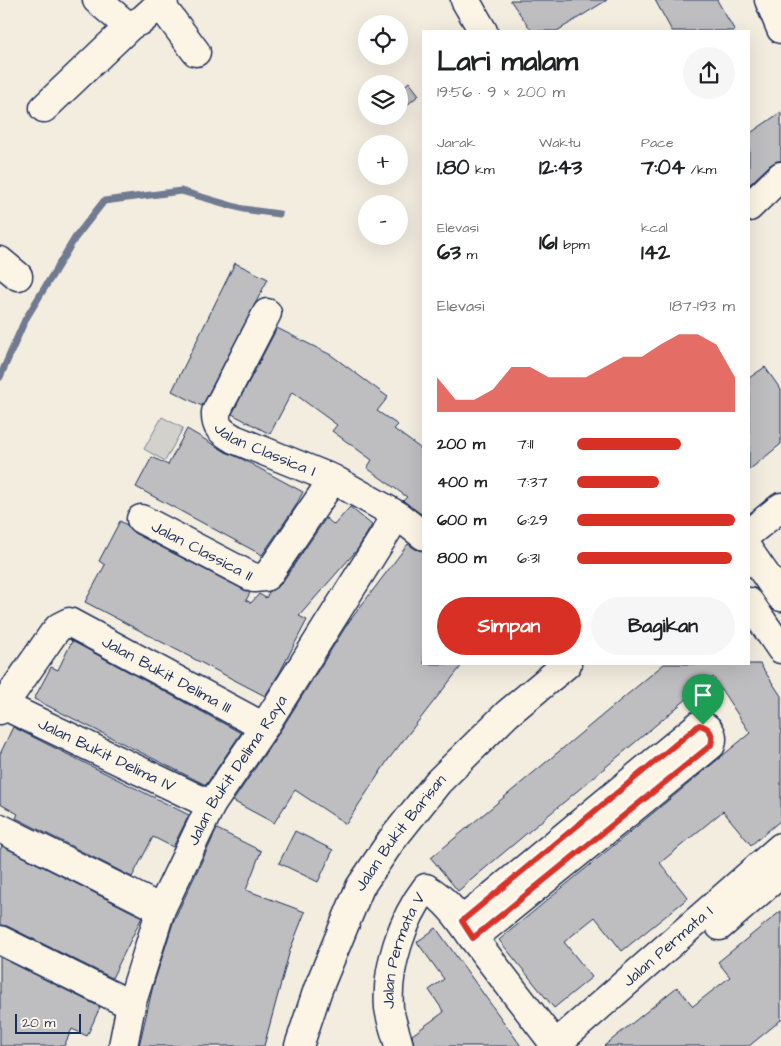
<!DOCTYPE html>
<html lang="id">
<meta charset="utf-8">
<style>
:root{--surface:#fff;--page:#f6f6f6;--text:#202124;--muted:#757577;--accent:#d93025}
body{margin:0;font-family:"Architects Daughter",sans-serif;background:var(--page);color:var(--text);height:100vh;display:flex;flex-direction:column;font-size:19px;white-space:nowrap}
*{box-sizing:border-box;margin:0}
p{font-size:16px;color:var(--muted)}
.icon{flex:none;width:28px;height:28px;fill:none;stroke:currentColor;stroke-width:2;stroke-linecap:round;stroke-linejoin:round}
.map{position:relative;flex:1;overflow:hidden}
.sheet{position:absolute;left:422px;top:30px;width:328px;height:635px;display:flex;flex-direction:column;background:var(--surface);border-radius:0px;box-shadow:0 5px 20px #0002}
.sheet>*{flex:none}
.fabs{position:absolute;left:358px;top:15px;display:grid;gap:10px}
.fabs a{display:grid;place-items:center;width:50px;height:50px;border-radius:50%;background:var(--surface);box-shadow:0 5px 20px #0002;font-size:25px}
.scale{position:absolute;left:15px;bottom:12px;width:66px;box-sizing:border-box;padding-left:5px;border:2px solid #1b2f5e;border-top:0;font-size:14px;line-height:18px;white-space:nowrap;color:#1b2f5e;-webkit-text-stroke:4px #fcf5e5;paint-order:stroke}
.pin{position:absolute;display:grid;place-items:center;width:42px;height:42px;color:#fff;margin:-51px -21px;border-radius:50% 50% 50% 0;rotate:-45deg;box-shadow:0 0 5px #0007}
.pin .icon{rotate:45deg}
.round{display:grid;place-items:center;flex:none;width:52px;height:52px;border-radius:26px;background:var(--page)}
.summary{display:flex;align-items:center;justify-content:space-between;height:85px;padding:0 15px}
h1{font-size:28px;font-weight:700;line-height:38px}
.figures{display:grid;grid-template-columns:repeat(3,1fr);gap:8px;height:85px;padding:5px 15px}
.figures div{display:grid;align-content:center}
.figures b{font-size:21px;font-weight:700}
.figures small{font-size:14px;font-weight:400}
.figures p{font-size:14px}
.chart{height:140px;padding:10px 15px}
.chart p{display:flex;justify-content:space-between}
.chart svg{width:100%;height:90px;margin-top:5px;fill:var(--accent);opacity:.7}
.button{display:flex;gap:10px;margin-top:auto;padding:10px 15px}
.button a{flex:1;height:58px;border-radius:30px;background:var(--accent);color:#fff;font-size:20px;font-weight:700;line-height:58px;text-align:center}
.button a+a{background:var(--page);color:var(--text)}
ul{padding:0 15px;list-style:none;font-size:16px}
li{display:grid;grid-template-columns:80px 60px 1fr;align-items:center;height:38px}
li i{height:12px;border-radius:6px;background:var(--accent)}
.map>svg:first-child{display:block}
</style>
<div class="map">
<svg width="781" height="1046" viewBox="0 0 781 1046">
<rect width="100%" height="100%" fill="#f3ede0"/>
<filter id="ink" filterUnits="userSpaceOnUse"><feTurbulence type="fractalNoise" baseFrequency=".02" numOctaves="2"/><feDisplacementMap in="SourceGraphic" scale="10" xChannelSelector="R" yChannelSelector="G"/><feConvolveMatrix kernelMatrix="1 2 1 2 8 2 1 2 1" color-interpolation-filters="sRGB"/></filter>
<g filter="url(#ink)">
<path fill="#d3d1cc" stroke="#778095" d="M162 417 183 428 165 461 144 449Z"/>
<g fill="none" stroke-linecap="round" stroke-linejoin="round">
<path stroke="#707a91" stroke-width="7" d="M0 377 25 320 75 238 104 201 181 191 243 209 279 214"/>
</g>
<g fill="#bebec0" stroke="#1b2f5e">
<path d="M510 0H607L557 31H532Z"/>
<path d="M655 0H717L735 31H672Z"/>
<path d="M409 82 419 95 399 112V91Z"/>
<path d="M781 112V161H777L770 165 749 185V134Z"/>
<path d="M235 263 268 279 202 406 172 391Z"/>
<path d="M277 328 331 355 388 397 377 411 398 425 394 429 424 451V516L403 501 407 497 367 468 372 460 332 431 337 425 292 392 270 434 232 414Z"/>
<path d="M765 367 781 390V444L749 470V378Z"/>
<path d="M187 429 226 452 242 459 303 492 295 507 262 555 136 487 152 457 168 465Z"/>
<path d="M350 507 372 525 357 550 299 616 307 620 280 672 265 696 85 602 105 565 99 561 120 521 127 525 134 533 250 593 246 600 251 603 259 594 266 598 269 592 281 584 326 518 334 525Z"/>
<path d="M408 544 415 549 424 551V664H463L388 760 346 824 295 790 274 823 233 801 277 736 348 623Z"/>
<path d="M72 641 241 733 206 785 34 699 51 667 58 670Z"/>
<path d="M664 664H760L781 696V820L751 845 723 811 660 863 688 898 622 951 595 917 564 942 592 977 554 1008 499 940 750 733 713 677 458 891 431 858Z"/>
<path d="M13 727 189 815 173 847 153 837 132 877 16 818 18 814 0 804V754Z"/>
<path d="M217 829 261 851 246 890 305 912 290 950 264 1046H139L153 986 174 920Z"/>
<path d="M295 831 333 850 318 882 279 863Z"/>
<path d="M2 846 142 917 112 978 7 926 0 925V850Z"/>
<path d="M781 911V1020L749 1046H604L677 987 693 1006 730 977 718 962Z"/>
<path d="M436 928 446 942 521 1046H414L412 1035 444 1012 429 990 444 979 417 942Z"/>
<path d="M0 957 100 1007 87 1036 72 1029 64 1046H0Z"/>
</g>
<g fill="none" stroke-linecap="round" stroke-linejoin="round">
<defs>
<g id="minor">
<path d="M97 0 123 22 131 25 142 20 164 0"/>
<path d="M465 0 483 31"/>
<path d="M160 4 196 52"/>
<path d="M44 108 131 25"/>
<path d="M749 207 781 176"/>
<path d="M0 261 18 276"/>
<path id="s1" d="M267 313 216 412C215 428 221 431 234 439L333 479 397 515 424 536"/>
<path id="s2" d="M141 519 254 578 265 577 268 575 333 479"/>
<path d="M749 533 781 507"/>
<path d="M749 551 781 597"/>
<path d="M749 602 781 649"/>
<path id="s3" d="M3 705 211 805"/>
<path id="s4" d="M0 710 53 634 59 627 69 622 264 727"/>
<path d="M0 828 161 909"/>
<path d="M462 921 699 725C710 727 714 735 711 745L473 938"/>
<path d="M720 926 781 873"/>
<path d="M0 940 131 1005"/>
<path id="s5" d="M555 1045 781 847"/>
<path id="s6" d="M123 1046 131 1005 161 909 211 805 264 727 397 515"/>
<path id="s7" d="M299 1046 318 989 360 887 391 841 438 782 507 714 567 664"/>
<path id="s8" d="M399 1046C396 1034 391 1021 389 1008 386 969 402 919 426 888 446 899 460 919 473 938L556 1046"/>
</g>
<path id="major" d="M769 0 781 29"/>
</defs>
<use href="#minor" stroke="#1b2f5e" stroke-width="31"/>
<use href="#major" stroke="#1b2f5e" stroke-width="31"/>
<use href="#minor" stroke="#fcf5e5" stroke-width="28"/>
<use href="#major" stroke="#fcf5e5" stroke-width="28"/>
</g>
</g>
<g fill="none" stroke-linecap="round" stroke-linejoin="round" filter="url(#ink)">
<defs>
<path id="route" d="M699 725C710 727 714 735 711 745L473 938 462 921Z"/>
</defs>
<use href="#route" stroke="#fff" stroke-width="10"/>
<use href="#route" stroke="#d93025" stroke-width="6"/>
</g>
<g text-anchor="middle" dominant-baseline="central" stroke-width="4" stroke-linejoin="round" paint-order="stroke">
<g font-size="16" fill="#1b2f5e" stroke="#fcf5e5">
<text stroke="none"><textPath href="#s1" startOffset="179">Jalan Classica I</textPath></text>
<text stroke="none"><textPath href="#s2" startOffset="69">Jalan Classica II</textPath></text>
<text stroke="none"><textPath href="#s4" startOffset="224">Jalan Bukit Delima III</textPath></text>
<text stroke="none"><textPath href="#s3" startOffset="115">Jalan Bukit Delima IV</textPath></text>
<text stroke="none"><textPath href="#s6" startOffset="301">Jalan Bukit Delima Raya</textPath></text>
<text stroke="none"><textPath href="#s7" startOffset="238">Jalan Bukit Barisan</textPath></text>
<text stroke="none"><textPath href="#s5" startOffset="150">Jalan Permata I</textPath></text>
<text stroke="none"><textPath href="#s8" startOffset="99">Jalan Permata V</textPath></text>
</g>
</g>
</svg>
<div class="fabs">
<a><svg class="icon" aria-label="locate" viewBox="0 0 24 24"><circle cx="12" cy="12" r="6"/><path d="M12 2v4M12 18v4M2 12h4M18 12h4"/></svg></a>
<a><svg class="icon" aria-label="layers" viewBox="0 0 24 24"><path d="M12 4l9 5-9 5-9-5zM3 14l9 5 9-5"/></svg></a>
<a>+</a>
<a>−</a>
</div>
<div class="scale">20 m</div>
<div class="pin" style="left:703px;top:725px;background:#1e9e55"><svg class="icon" aria-label="arrive" viewBox="0 0 24 24"><path d="M6 21V4h12l-3 4 3 4H6"/></svg></div>
<section class="sheet">
<div class="summary"><div><h1>Lari malam</h1><p>19:56 · 9 × 200 m</p></div><a class="round"><svg class="icon" aria-label="share" viewBox="0 0 24 24"><path d="M12 15V3M7 8l5-5 5 5M5 13v7h14v-7"/></svg></a></div>
<div class="figures">
<div><p>Jarak</p><b>1.80<small> km</small></b></div>
<div><p>Waktu</p><b>12:43</b></div>
<div><p>Pace</p><b>7:04<small> /km</small></b></div>
</div>
<div class="figures">
<div><p>Elevasi</p><b>63<small> m</small></b></div>
<div><b>161<small> bpm</small></b></div>
<div><p>kcal</p><b>142</b></div>
</div>
<div class="chart"><p><span>Elevasi</span>187–193 m</p>
<svg viewBox="0 0 160 44" preserveAspectRatio="none"><path d="M0 44V27L10 38L20 38L30 33L40 22L50 22L60 27L70 27L80 27L90 22L100 17L110 17L120 11L130 6L140 6L150 11L160 27V44z"/></svg>
</div>
<ul>
<li><b>200 m</b>7:11<i style="width:66%"></i></li>
<li><b>400 m</b>7:37<i style="width:52%"></i></li>
<li><b>600 m</b>6:29<i style="width:100%"></i></li>
<li><b>800 m</b>6:31<i style="width:98%"></i></li>
</ul>
<div class="button"><a>Simpan</a><a>Bagikan</a></div>
</section>
</div>
